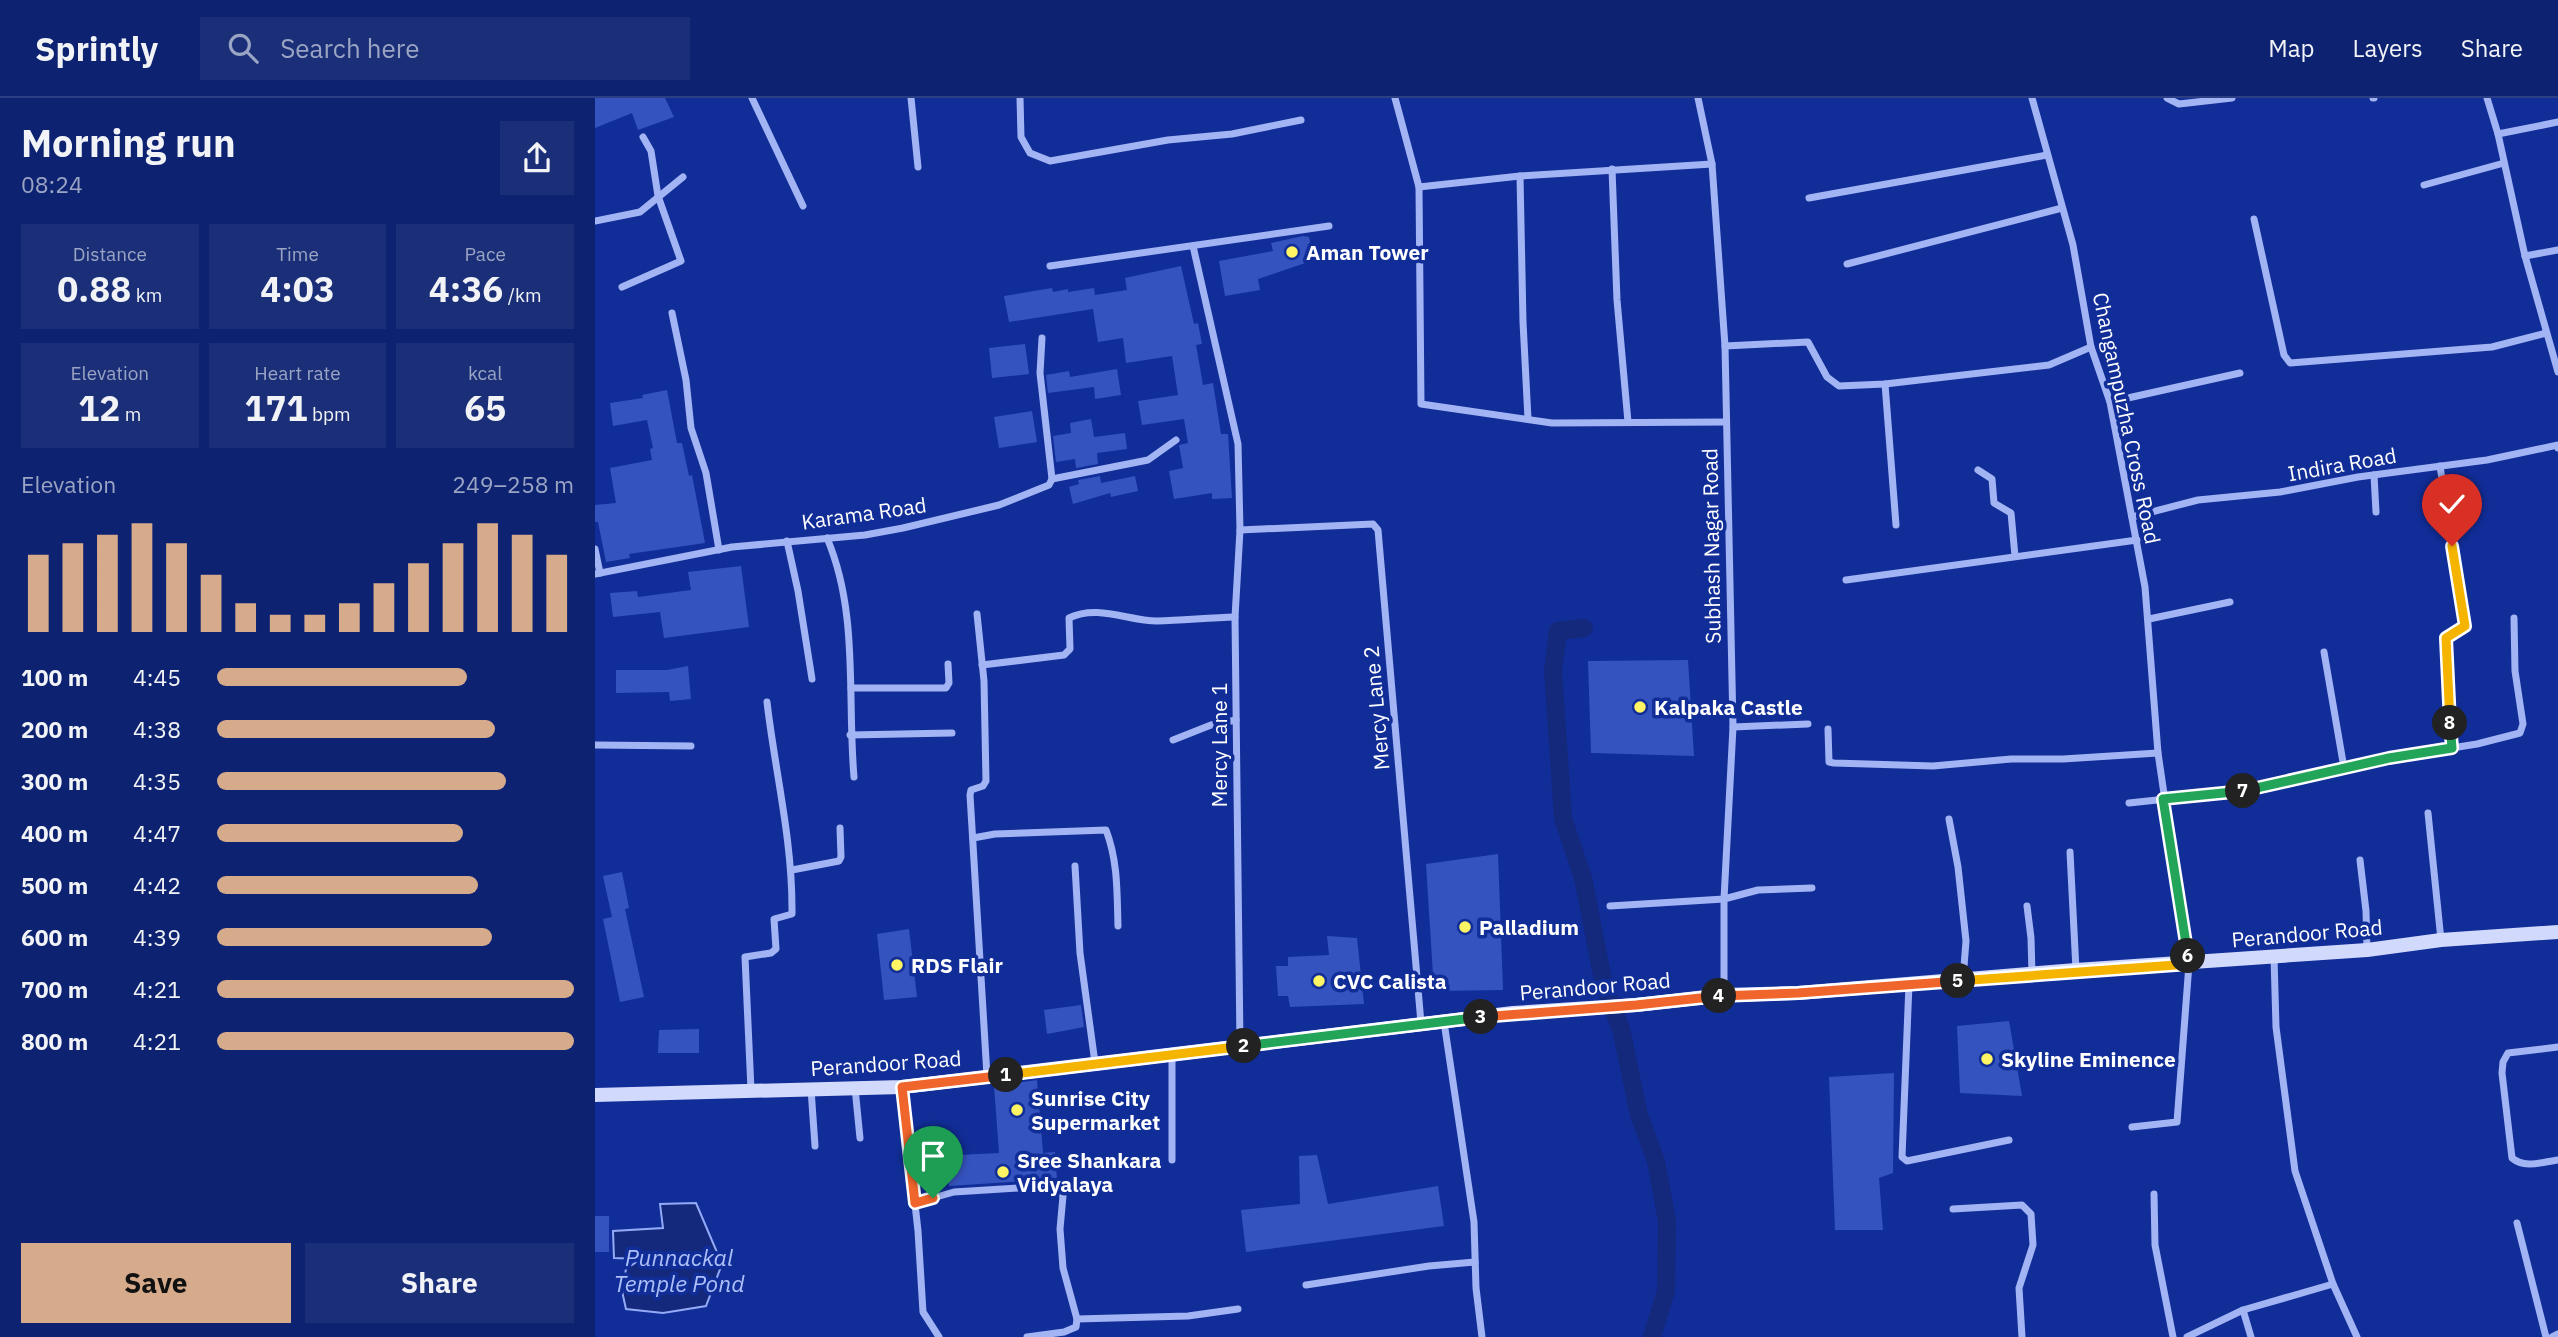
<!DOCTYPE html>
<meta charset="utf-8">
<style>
:root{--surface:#0d2271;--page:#1b2f79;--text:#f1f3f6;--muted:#9aa4c3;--line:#2d3f84;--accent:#d6ab8b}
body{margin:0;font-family:"IBM Plex Sans",sans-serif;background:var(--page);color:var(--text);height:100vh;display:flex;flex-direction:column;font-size:26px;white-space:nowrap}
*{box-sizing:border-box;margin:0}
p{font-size:23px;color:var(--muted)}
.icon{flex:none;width:38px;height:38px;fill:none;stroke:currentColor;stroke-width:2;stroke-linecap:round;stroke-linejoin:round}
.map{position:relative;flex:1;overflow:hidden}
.side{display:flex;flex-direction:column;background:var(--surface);width:595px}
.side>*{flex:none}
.pin{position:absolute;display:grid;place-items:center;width:60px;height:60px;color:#fff;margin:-72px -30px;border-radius:50% 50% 50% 0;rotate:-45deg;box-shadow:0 0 7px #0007}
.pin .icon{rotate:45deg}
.km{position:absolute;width:35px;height:35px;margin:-18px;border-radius:50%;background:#222;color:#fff;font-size:19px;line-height:35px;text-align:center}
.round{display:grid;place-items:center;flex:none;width:74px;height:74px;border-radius:0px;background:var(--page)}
.summary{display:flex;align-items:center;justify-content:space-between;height:119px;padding:0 21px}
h1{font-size:38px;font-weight:800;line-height:52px}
.stats{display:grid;grid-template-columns:repeat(3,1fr);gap:10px;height:119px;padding:7px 21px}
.stats div{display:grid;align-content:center;border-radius:0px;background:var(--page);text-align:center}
.stats b{font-size:35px;font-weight:800}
.stats small{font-size:19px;font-weight:400}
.stats p{font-size:19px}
.chart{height:196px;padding:14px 21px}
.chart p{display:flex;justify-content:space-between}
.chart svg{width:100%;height:126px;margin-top:7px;stroke:var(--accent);stroke-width:6}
.button{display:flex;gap:14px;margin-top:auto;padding:14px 21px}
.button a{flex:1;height:80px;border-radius:0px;background:var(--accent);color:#111;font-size:28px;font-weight:800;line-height:80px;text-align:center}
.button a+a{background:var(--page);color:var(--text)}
ul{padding:0 21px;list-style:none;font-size:23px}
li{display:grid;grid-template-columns:112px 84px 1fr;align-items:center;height:52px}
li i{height:18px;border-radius:9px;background:var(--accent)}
header{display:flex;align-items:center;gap:42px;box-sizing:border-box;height:98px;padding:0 35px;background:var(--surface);border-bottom:2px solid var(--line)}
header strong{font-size:33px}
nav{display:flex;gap:38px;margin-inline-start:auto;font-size:24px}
.search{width:490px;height:63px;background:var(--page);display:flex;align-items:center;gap:18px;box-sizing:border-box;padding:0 24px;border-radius:0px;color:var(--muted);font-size:26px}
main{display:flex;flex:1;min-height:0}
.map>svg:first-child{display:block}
</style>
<header>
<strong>Sprintly</strong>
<div class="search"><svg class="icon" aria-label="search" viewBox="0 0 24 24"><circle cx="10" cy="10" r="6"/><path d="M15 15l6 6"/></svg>Search here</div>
<nav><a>Map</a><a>Layers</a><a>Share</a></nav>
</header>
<main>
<section class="side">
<div class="summary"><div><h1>Morning run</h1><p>08:24</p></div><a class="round"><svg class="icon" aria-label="share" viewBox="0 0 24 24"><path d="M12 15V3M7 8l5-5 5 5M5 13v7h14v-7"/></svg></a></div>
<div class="stats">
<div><p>Distance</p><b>0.88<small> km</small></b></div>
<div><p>Time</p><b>4:03</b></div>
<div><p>Pace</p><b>4:36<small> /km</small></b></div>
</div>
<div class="stats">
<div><p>Elevation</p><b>12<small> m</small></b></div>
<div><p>Heart rate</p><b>171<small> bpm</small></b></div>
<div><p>kcal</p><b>65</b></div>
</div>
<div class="chart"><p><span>Elevation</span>249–258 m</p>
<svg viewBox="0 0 160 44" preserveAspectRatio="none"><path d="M5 44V17M15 44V13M25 44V10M35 44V6M45 44V13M55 44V24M65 44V34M75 44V38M85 44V38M95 44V34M105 44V27M115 44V20M125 44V13M135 44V6M145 44V10M155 44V17"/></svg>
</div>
<ul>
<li><b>100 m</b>4:45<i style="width:70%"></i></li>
<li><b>200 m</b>4:38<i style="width:78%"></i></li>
<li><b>300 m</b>4:35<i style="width:81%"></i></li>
<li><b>400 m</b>4:47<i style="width:69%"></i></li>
<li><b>500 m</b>4:42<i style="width:73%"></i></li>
<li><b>600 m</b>4:39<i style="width:77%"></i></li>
<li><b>700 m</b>4:21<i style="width:100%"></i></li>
<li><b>800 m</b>4:21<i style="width:100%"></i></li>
</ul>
<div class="button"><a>Save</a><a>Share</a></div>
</section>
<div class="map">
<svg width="1963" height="1239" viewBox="0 0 1963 1239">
<rect width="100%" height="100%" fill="#112d97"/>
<path fill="#14297b" stroke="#93abf7" stroke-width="2" d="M101 1105 127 1166 111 1208 68 1215 31 1211 27 1193 31 1171 46 1161 19 1160 18 1133 68 1130 65 1106Z"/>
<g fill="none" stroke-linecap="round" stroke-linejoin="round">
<path stroke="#14297b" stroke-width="18" d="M989 530 963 533 958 573 968 720 988 780 1009 887 1026 931 1044 1017 1061 1063 1072 1123 1071 1193 1057 1239"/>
</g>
<g fill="#3553be">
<path d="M0 0H70L79 19 43 32 37 15 0 30Z"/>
<path d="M708 138 714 139 719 162 663 181 665 192 630 198 624 163 678 153 676 145Z"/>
<path d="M586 168 599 226 603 225 607 246 601 247 608 287 618 285 626 336H633L637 400 617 401V395L579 401 574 373 588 370 584 347 593 345 589 321 547 327 543 303 583 297 577 258 531 265 528 240 503 244 498 211 414 224 409 198 457 190 458 194 473 191V194L499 190 500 197 532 192 530 180Z"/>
<path d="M430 246 434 276 397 280 394 250Z"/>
<path d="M522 271 526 297 500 301 499 289 453 295 451 277 474 273 475 279Z"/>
<path d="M72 292 82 345H87L94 378 97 377 110 445 34 456 35 460 11 464 3 424H0V407L21 405 15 370 57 362 55 351 58 350 52 322 18 328 15 305 48 300 47 297Z"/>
<path d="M437 313 442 344 404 350 399 319Z"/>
<path d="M496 321 499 339 530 335 532 351 502 355 503 366 481 370 480 361 461 364 458 338 476 335 475 325Z"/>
<path d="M505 378 506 385 540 378 543 393 516 399 515 395 478 406 474 389 484 386 483 382Z"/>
<path d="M146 468 154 529 69 540 65 514 18 519 15 495 42 493 43 499 96 492 93 474Z"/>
<path d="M1093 562 1099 658 996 655 993 563Z"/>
<path d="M93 568 96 601 75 603 74 594 21 595V572H72Z"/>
<path d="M903 756 908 892 839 893 831 766Z"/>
<path d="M27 774 34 810 30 811 49 899 25 904 8 821 17 819 8 778Z"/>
<path d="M314 831 322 899 289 902 282 836Z"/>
<path d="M732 838 762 840 769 906 695 909 693 898H683L681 868H693V859L734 857Z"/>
<path d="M486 907 489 929 452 936 449 912Z"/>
<path d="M1414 923 1427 998 1365 995 1362 928Z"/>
<path d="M104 931V955H63L64 932Z"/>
<path d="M1299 975 1298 1075 1284 1080 1288 1132H1240L1234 979Z"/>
<path d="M442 982 448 1055 460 1054 462 1081 354 1088V1062H363V1057L404 1055 399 988Z"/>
<path d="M722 1057 733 1106 843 1088 849 1128 651 1154 646 1112 705 1106 704 1058Z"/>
<rect x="0" y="1118" width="14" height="36"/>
</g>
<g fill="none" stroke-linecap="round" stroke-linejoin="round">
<g stroke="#a2b4f4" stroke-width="7">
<path d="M157 0 208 108"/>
<path d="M316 0 323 69"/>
<path d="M425 0 426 39 435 55 455 63 573 42 637 36 706 22"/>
<path d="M800 0 824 89 826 306 957 325 1131 324"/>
<path d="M1103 0 1117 66 1130 248 1138 629 1129 801V897"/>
<path d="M1437 0 1478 147 1496 249 1515 304 1550 489 1563 655 1594 866 1582 1024 1537 1029"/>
<path d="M1572 0 1584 6 1637 0"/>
<path d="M1778 0H1779"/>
<path d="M1892 0 1903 36"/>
<path d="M1963 24 1903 36 1930 158 1963 274"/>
<path d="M1017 71 1022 202 1033 324"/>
<path d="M925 78 928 224 933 321"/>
<path d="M1829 87 1909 65"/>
<path d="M824 89 925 78 1117 66"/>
<path d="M1214 100 1452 57"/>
<path d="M1659 121 1689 257 1695 265 1897 249 1951 235"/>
<path d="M0 123 45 114 88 79"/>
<path d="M598 148 643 346 645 432 640 519 645 948"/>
<path d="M1930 158 1963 152"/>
<path d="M1252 166 1467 110"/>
<path d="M455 168 734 128"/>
<path d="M27 189 86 163 63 98 56 53 48 39"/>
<path d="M77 215 91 282 96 330 111 375 124 452"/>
<path d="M1130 248 1213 244 1232 279 1244 288 1290 286 1454 267 1496 249"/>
<path d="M1290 286 1301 427"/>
<path d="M1515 304 1645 275"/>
<path d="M1845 368 1870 528 1851 540 1857 650"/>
<path d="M1383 372 1397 381 1399 405 1416 415 1420 458"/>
<path d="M1779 377 1781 414"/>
<path d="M457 381 553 362 581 342"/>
<path d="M1537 419 1603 402 1685 394 1763 379 1892 362 1963 347V350"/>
<path d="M645 432 778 426 783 432 826 925"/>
<path d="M232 440C264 515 252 599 259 679"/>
<path d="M192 443 203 493 217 581"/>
<path d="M0 451 5 475"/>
<path d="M0 476 137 449 270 437 308 430 404 407 454 387 457 381 445 275 447 240"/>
<path d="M1251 482 1542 442"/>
<path d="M382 516 389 583 391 683 388 688 376 692 375 697 392 978"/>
<path d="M1554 521 1635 504"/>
<path d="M1729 554 1749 670"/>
<path d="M387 567 469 557 475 551 474 520C503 506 533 523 562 523 588 522 614 520 640 519"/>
<path d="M256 590H351L354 585 353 566"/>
<path d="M1138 629 1213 626"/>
<path d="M1233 631 1234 664 1239 665 1338 668 1416 661H1468L1563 655"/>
<path d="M255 637 357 635"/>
<path d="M578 642 616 627 641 622"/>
<path d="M0 647 96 648"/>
<path d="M1534 705 1656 692 1794 660 1882 646 1925 635 1928 626 1920 573 1919 520"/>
<path d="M1833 715 1846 842"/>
<path d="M1354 721 1363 769 1371 843 1368 881"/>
<path d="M378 740 400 736 511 732C523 763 522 795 523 828"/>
<path d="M1475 754 1481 872"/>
<path d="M1765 762 1771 813 1772 852"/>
<path d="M480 768 485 855 500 965"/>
<path d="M197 772 244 763 246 759 245 730"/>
<path d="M1015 808 1129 801 1163 792 1217 790"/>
<path d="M1432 808 1436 840 1437 876"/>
<path d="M1679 859 1681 929 1700 1073 1738 1186 1762 1239"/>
<path d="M1314 886 1307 1059 1312 1063 1414 1042"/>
<path d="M849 924 879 1124 881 1190 887 1239"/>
<path d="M1963 949 1913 955 1908 964 1907 975 1917 1060C1930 1071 1947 1064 1963 1062"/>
<path d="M577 957V1062"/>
<path d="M307 989 323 1133 328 1214 344 1239"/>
<path d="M260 990 265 1040"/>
<path d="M216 991 220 1048"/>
<path d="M156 992 150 859 176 855 181 851 179 821 197 816V810C197 740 180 673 172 604"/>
<path d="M1559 1096 1560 1147 1578 1239"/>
<path d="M320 1105 359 1094 455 1088 463 1091 468 1098 465 1131 468 1170 482 1221 481 1229 469 1234 432 1239"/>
<path d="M1358 1111 1427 1107 1436 1116 1438 1147 1424 1190 1427 1239"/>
<path d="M1922 1125 1951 1239"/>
<path d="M711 1187 834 1168 880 1164"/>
<path d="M1648 1212 1656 1239"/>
<path d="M482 1221 593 1218 643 1211"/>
<path d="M1592 1239 1648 1212 1738 1186"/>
<path d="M1957 1239 1963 1236"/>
</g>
<path stroke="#d1dafd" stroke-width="14" d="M0 997 307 989 918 915 1041 907 1129 897 1203 895 1481 872 1772 852 1846 842 1963 834"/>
</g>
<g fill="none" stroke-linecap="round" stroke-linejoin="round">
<defs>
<path id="split-1" d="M338 1100 320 1105 307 989 411 977"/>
<path id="split-2" d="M411 977 649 948"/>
<path id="split-3" d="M649 948 886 919"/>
<path id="split-4" d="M886 919 1041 907 1124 898"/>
<path id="split-5" d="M1124 898 1203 895 1363 883"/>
<path id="split-6" d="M1363 883 1594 866 1593 858"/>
<path id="split-7" d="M1593 858 1568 701 1648 693"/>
<path id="split-8" d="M1648 693 1794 660 1857 650 1855 625"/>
<path id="split-9" d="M1855 625 1851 540 1870 528 1857 448"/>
</defs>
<use href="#split-1" stroke="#fff" stroke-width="14"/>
<use href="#split-2" stroke="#fff" stroke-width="14"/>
<use href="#split-3" stroke="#fff" stroke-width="14"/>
<use href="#split-4" stroke="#fff" stroke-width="14"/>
<use href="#split-5" stroke="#fff" stroke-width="14"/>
<use href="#split-6" stroke="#fff" stroke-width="14"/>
<use href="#split-7" stroke="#fff" stroke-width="14"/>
<use href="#split-8" stroke="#fff" stroke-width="14"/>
<use href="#split-9" stroke="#fff" stroke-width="14"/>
<use href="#split-1" stroke="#f0652b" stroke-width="9"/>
<use href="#split-2" stroke="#f5b400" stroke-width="9"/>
<use href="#split-3" stroke="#22a559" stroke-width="9"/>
<use href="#split-4" stroke="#f0652b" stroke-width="9"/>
<use href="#split-5" stroke="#f0652b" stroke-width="9"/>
<use href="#split-6" stroke="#f5b400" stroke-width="9"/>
<use href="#split-7" stroke="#22a559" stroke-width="9"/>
<use href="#split-8" stroke="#22a559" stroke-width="9"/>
<use href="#split-9" stroke="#f5b400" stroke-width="9"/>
</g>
<g fill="#fff564" stroke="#112d97" stroke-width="2.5">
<circle cx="697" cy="154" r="7"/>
<circle cx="1045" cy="609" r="7"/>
<circle cx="870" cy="829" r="7"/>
<circle cx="302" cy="867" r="7"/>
<circle cx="724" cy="883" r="7"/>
<circle cx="1392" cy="961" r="7"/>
<circle cx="422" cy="1012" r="7"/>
<circle cx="408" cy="1074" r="7"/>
</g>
<g text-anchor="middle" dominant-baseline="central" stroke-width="7" stroke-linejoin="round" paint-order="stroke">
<g font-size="21" font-weight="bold" fill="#fff" stroke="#112d97" text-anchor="start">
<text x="711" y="154">Aman Tower</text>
<text x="1059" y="609">Kalpaka Castle</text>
<text x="884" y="829">Palladium</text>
<text x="316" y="867">RDS Flair</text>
<text x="738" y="883">CVC Calista</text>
<text x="1406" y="961">Skyline Eminence</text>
<text x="436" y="1000">Sunrise City<tspan x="436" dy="24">Supermarket</tspan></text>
<text x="422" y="1062">Sree Shankara<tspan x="422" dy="24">Vidyalaya</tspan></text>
</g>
<g font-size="21" fill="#fff" stroke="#112d97">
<text transform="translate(1532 320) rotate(78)">Changampuzha Cross Road</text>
<text transform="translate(1747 366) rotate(-10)">Indira Road</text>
<text transform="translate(269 415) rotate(-8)">Karama Road</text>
<text transform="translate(1116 448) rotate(-91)">Subhash Nagar Road</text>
<text transform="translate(781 610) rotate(-95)">Mercy Lane 2</text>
<text transform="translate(624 647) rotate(-90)">Mercy Lane 1</text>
<text transform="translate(1712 835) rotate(-5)">Perandoor Road</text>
<text transform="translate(1000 888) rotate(-5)">Perandoor Road</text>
<text transform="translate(291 965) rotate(-4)">Perandoor Road</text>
</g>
<g font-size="23" font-style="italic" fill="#aec0fa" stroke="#112d97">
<text x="84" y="1159">Punnackal<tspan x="84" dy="26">Temple Pond</tspan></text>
</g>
</g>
</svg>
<div class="pin" style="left:338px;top:1100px;background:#1e9e55"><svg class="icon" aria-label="arrive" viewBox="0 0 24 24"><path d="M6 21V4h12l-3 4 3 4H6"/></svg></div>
<div class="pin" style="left:1857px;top:448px;background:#d93025"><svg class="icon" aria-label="check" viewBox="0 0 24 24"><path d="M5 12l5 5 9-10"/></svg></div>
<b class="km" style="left:411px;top:977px">1</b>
<b class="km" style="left:649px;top:948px">2</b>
<b class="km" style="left:886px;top:919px">3</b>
<b class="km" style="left:1124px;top:898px">4</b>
<b class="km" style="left:1363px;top:883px">5</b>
<b class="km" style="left:1593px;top:858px">6</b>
<b class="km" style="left:1648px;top:693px">7</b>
<b class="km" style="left:1855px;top:625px">8</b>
</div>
</main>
